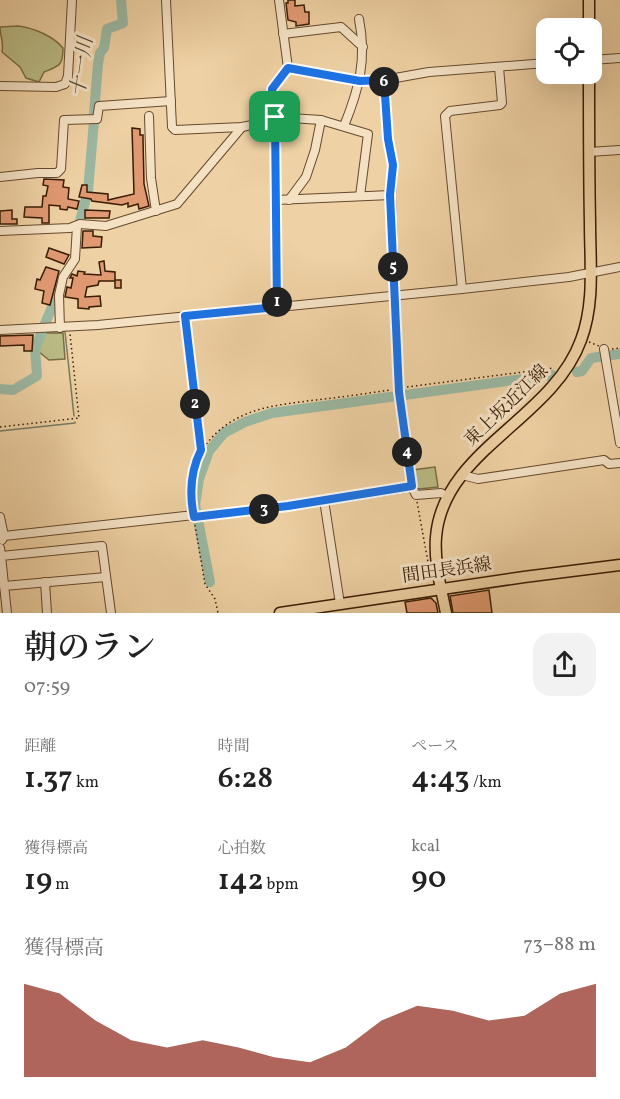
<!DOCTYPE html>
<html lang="ja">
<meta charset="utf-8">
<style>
:root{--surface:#fff;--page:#f2f2f2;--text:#222;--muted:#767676;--accent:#8f2418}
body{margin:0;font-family:Vollkorn,"Noto Serif JP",serif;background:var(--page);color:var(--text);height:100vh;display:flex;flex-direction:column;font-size:22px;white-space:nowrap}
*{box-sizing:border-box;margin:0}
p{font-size:20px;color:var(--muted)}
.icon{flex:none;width:33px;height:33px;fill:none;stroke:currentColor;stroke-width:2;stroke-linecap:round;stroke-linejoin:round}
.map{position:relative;height:613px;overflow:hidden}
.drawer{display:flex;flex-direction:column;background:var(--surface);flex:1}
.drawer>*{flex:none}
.buttons{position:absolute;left:536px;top:18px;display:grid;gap:12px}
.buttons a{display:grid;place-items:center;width:66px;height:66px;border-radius:12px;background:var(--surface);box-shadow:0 6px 24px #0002;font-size:30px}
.pin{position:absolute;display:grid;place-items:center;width:51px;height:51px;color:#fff;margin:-26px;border-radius:12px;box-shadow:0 3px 9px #0006}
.km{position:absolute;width:30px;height:30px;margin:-15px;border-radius:50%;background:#222;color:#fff;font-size:16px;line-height:30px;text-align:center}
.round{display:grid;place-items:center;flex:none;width:63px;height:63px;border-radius:18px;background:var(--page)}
.headline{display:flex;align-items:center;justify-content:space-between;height:102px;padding:0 24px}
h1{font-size:33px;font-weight:600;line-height:45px}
.figures{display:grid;grid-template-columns:repeat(3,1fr);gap:9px;height:102px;padding:6px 24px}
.figures div{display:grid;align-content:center}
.figures b{font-size:30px;font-weight:600}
.figures small{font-size:16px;font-weight:400}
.figures p{font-size:16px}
.chart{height:168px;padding:12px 24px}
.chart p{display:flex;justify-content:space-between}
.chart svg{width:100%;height:108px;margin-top:6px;fill:var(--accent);opacity:.7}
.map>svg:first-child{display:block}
</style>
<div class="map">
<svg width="620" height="613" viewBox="0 0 620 613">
<rect width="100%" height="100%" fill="#eed1a4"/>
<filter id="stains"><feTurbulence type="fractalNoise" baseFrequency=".00333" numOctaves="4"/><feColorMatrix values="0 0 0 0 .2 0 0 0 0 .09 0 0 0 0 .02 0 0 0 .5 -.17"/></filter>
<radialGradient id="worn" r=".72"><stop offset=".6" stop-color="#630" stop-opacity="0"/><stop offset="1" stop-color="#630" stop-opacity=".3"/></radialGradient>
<g fill="#babb85" stroke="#7a6c44" stroke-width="1.5">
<path d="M18 26C34 28 53 36 63 48 63 66 59 66 44 72L39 82 26 78 20 67 2 52C4 42 0 36 0 27Z"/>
<path d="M45 333H63L65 359 49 360 38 351Z"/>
<path d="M435 467 438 487 419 489 414 487 412 470Z"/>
</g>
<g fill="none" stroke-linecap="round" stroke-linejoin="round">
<g stroke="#747a63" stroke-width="1.5">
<path d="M65 332 74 416"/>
<path d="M0 431 75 423V422"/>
</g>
<g stroke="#9bb8a2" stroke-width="10">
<path d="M94 114 98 64 100 53 104 48 107 29 123 23 121 0"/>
<path d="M80 221 88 191 94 121"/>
<path d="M44 326 55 300 58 287"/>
<path d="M577 372 582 371 591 358 620 354"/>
<path d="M0 389 13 390 37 376 35 348 42 332"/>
<path d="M210 582 195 505 199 479 209 451 224 433 245 422 272 413 552 375"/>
</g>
</g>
<g fill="#e19972" stroke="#391c04" stroke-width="1.5">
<path d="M288 0H295V6L304 5 305 12H309V24L296 26V22L288 20 286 3H288Z"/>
<path d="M132 128 140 129V135H143V139L144 184 149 206 139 209 138 204 128 207V203L122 205 92 201 91 199 79 197 82 185H87V192L108 194V200L134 194Z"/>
<path d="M44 179 64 180 63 187 69 188 68 199 79 201 77 209 68 207 67 210 60 209V206L49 205V223H42V218L24 217 25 207H42L43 196H46L48 186 43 185Z"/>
<path d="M12 210V219H17V224H0V211Z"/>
<path d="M85 210 110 211 109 218H85Z"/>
<path d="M83 231H93V236L102 237 101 247 82 248Z"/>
<path d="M49 248 69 255 64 264 46 257Z"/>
<path d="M104 261 105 271 115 272V280H121V288H115V281H99L98 285 87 287 85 297 100 296 101 306 89 307V309L78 308V299L65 297 67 287 71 288 73 278H70L72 274 77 276 78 271 85 272 84 274 101 275 99 262Z"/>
<path d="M46 267 59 271 50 305 42 303 44 291 35 289 37 279 40 280Z"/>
<path d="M33 335 32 351H24V345L0 346V336Z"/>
<path d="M489 590 492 613H453L450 596Z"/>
<path d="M431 598 436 603 438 613H407L405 602Z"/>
</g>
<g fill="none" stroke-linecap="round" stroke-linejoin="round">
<defs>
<g id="minor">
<path d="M166 0 172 127 175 130 242 127 275 120 272 89 288 68"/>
<path d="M279 0 288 68 360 81 384 80"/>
<path d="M283 34 341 27 363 47"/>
<path d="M591 60 620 58"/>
<path d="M0 86 56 87 65 84 68 76 72 0"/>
<path d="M149 116 151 178 156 211"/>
<path d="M275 117 321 120 368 134 360 196"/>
<path d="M275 120 277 307"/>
<path d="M344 126C359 89 367 60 359 19"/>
<path d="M589 152 620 150"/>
<path d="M0 177 38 173H57L61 169 64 120 97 119 99 106 171 101"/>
<path d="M276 200 391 195"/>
<path d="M289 200 306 177 315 150 321 120"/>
<path d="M0 231 70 228 80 224 106 226 177 204 242 127"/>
<path d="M462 289 445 116 450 111 500 105 502 103 499 67"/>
<path d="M60 328 59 295 63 277 75 259 77 226"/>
<path d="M0 330 98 325 462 289 569 277 620 267"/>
<path d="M604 349 620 443"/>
<path d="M462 475 478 479 604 460 609 464 620 463"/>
<path d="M447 496 441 493 416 495 412 487 399 392 391 195 393 165 388 139 384 80 429 72 546 63"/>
<path d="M324 500 340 604"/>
<path d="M0 517 4 536 2 540"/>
<path d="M194 517 288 506 412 487"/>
<path d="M4 536 194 515"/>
<path d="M0 548 1 556 102 546 111 613"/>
<path d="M1 556 7 613"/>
<path d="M45 582 47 613"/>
<path d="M4 586 106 577"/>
</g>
<g id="major">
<path d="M589 0V28"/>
<path d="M280 613 524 577 620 565"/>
<path d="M446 613C441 588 434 562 436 537 443 450 552 420 581 340 595 303 590 262 590 223 589 173 589 123 589 74"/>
</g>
</defs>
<use href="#minor" stroke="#66492c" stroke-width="10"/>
<use href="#major" stroke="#391c04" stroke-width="13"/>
<g stroke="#391c04" stroke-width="1.5" stroke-dasharray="1.5 3" stroke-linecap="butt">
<path d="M186 323 201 449"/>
<path d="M589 342 599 346"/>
<path d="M612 349 620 348"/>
<path d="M407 387 554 368"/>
<path d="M0 427 79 418 70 334"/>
<path d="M417 502 428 562"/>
<path d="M192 508C184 467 207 431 244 415 264 406 286 404 307 401 335 398 363 394 390 390"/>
<path d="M195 525 205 584 215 599 218 613"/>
</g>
<use href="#minor" stroke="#f4e1c4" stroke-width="8"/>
<use href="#major" stroke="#eed1a4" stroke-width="10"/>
</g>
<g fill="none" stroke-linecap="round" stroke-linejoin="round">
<defs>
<path id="route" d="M288 68 360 81 384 80 388 139 393 165 390 195 399 392 412 486 288 506 194 517C189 493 190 472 201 450L185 316 277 307 275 120 272 89Z"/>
</defs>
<use href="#route" stroke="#fff" stroke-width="12"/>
<use href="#route" stroke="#1a73e8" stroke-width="8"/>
</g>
<g text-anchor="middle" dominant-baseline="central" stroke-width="6" stroke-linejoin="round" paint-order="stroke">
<g font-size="18" fill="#391c04" stroke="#f4e1c4">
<text transform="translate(507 406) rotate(-44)">東上坂近江線</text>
<text transform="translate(447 571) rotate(-8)">間田長浜線</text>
</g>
<g font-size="20" font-style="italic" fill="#564b33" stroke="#f4e1c4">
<text transform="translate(83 67) rotate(-82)">十一川</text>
</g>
</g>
<rect width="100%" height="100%" filter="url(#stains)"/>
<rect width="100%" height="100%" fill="url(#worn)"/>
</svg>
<div class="buttons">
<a><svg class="icon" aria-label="locate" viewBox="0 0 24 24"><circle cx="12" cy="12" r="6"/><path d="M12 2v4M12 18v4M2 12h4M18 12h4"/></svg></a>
</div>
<div class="pin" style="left:275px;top:117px;background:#1e9e55"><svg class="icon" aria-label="arrive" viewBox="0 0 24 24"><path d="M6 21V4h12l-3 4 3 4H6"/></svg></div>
<b class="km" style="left:277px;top:302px">1</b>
<b class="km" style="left:195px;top:404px">2</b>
<b class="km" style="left:264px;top:509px">3</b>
<b class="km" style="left:407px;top:452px">4</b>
<b class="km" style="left:393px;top:267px">5</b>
<b class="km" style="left:384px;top:82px">6</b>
</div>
<section class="drawer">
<div class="headline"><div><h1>朝のラン</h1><p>07:59</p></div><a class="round"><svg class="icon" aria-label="share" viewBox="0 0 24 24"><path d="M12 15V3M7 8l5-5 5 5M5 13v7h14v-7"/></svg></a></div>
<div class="figures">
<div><p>距離</p><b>1.37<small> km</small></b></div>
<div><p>時間</p><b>6:28</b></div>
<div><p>ペース</p><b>4:43<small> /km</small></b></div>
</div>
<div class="figures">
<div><p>獲得標高</p><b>19<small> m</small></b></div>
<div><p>心拍数</p><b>142<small> bpm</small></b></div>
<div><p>kcal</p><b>90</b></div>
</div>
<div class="chart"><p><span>獲得標高</span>73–88 m</p>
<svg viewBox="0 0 160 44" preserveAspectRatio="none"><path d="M0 44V6L10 10L20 21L30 29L40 32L50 29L60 32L70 36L80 38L90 32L100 21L110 15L120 17L130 21L140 19L150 10L160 6V44z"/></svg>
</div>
</section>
